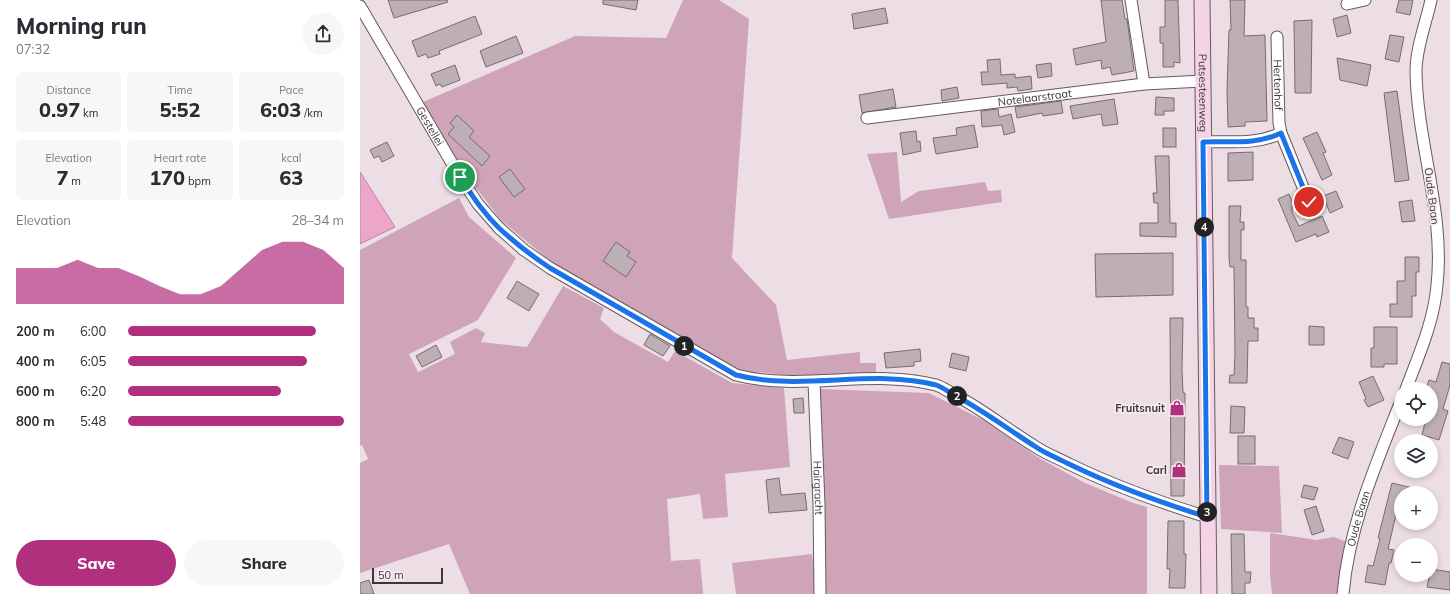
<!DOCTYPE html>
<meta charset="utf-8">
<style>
:root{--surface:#fff;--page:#f7f7f7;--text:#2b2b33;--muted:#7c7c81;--accent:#b0307e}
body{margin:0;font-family:Mulish,sans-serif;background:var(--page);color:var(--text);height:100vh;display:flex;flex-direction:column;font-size:15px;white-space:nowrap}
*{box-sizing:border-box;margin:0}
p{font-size:13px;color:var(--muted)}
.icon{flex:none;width:22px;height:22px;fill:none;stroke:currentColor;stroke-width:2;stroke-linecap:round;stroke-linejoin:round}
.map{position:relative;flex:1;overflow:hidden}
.side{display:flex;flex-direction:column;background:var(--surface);width:360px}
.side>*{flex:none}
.fabs{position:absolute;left:1034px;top:382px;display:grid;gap:8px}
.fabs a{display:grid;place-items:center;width:44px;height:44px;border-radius:50%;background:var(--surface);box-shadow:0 2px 6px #0003;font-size:20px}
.scale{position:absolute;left:12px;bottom:10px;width:71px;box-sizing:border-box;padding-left:4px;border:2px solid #3d373a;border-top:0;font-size:11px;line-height:14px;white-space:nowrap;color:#3d373a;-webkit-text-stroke:3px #fbebf2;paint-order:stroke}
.pin{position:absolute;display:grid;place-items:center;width:34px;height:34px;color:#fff;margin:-17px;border:2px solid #fff;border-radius:50%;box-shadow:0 1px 4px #0007}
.km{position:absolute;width:20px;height:20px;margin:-10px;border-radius:50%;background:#222;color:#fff;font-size:11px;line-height:20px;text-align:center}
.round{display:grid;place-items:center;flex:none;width:42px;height:42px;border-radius:21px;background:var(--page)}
.head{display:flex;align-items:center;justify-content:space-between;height:68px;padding:0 16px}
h1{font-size:22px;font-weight:800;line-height:30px}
.stats{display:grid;grid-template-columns:repeat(3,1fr);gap:6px;height:68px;padding:4px 16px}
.stats div{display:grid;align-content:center;border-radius:6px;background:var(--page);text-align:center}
.stats b{font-size:20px;font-weight:800}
.stats small{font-size:11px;font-weight:400}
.stats p{font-size:11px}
.chart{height:112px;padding:8px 16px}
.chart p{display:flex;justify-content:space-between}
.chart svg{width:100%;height:72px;margin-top:4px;fill:var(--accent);opacity:.7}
.action{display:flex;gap:8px;margin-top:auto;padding:8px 16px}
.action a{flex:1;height:46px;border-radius:24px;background:var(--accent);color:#fff;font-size:16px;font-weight:800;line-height:46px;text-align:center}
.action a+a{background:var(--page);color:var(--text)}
ul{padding:0 16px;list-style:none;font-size:13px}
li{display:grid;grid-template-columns:64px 48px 1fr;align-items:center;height:30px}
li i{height:10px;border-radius:5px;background:var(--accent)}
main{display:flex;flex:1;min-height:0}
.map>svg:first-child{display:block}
</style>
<main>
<section class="side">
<div class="head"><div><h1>Morning run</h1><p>07:32</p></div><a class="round"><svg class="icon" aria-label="share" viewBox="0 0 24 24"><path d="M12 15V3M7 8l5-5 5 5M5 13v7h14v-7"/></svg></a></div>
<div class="stats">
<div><p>Distance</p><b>0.97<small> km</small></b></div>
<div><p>Time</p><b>5:52</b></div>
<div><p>Pace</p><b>6:03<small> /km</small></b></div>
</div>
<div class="stats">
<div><p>Elevation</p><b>7<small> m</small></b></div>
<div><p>Heart rate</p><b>170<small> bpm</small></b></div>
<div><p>kcal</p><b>63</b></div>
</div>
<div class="chart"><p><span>Elevation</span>28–34 m</p>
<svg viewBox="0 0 160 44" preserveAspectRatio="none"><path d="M0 44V22L10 22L20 22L30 17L40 22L50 22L60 27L70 33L80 38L90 38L100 33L110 22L120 11L130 6L140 6L150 11L160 22V44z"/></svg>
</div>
<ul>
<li><b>200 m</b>6:00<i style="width:87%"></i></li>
<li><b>400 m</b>6:05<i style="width:83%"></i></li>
<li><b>600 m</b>6:20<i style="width:71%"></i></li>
<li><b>800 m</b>5:48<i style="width:100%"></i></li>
</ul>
<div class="action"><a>Save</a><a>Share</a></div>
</section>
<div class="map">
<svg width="1090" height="594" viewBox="0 0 1090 594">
<rect width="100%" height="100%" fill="#eddee5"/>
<g fill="#cfa3b8">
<path d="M323 0H359L389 19 372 258 416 305 427 360 500 352V363H516V375H424L378 370 195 265 142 221 100 168 63 102 215 36 306 38Z"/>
<path d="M537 152 541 202 559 191 625 182 628 191 641 190 642 202 529 219 507 154Z"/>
<path d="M99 198 109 217 156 258 118 320 49 354 58 372 95 354 90 342 116 328 125 333 121 342 167 347 203 286 244 308 240 319 254 332 308 362 315 351 372 383 424 388 430 467 365 474 368 517 343 519 340 494 307 499 311 561 340 559 343 594H110L89 544 0 573V463L8 459 2 445 0 446V250Z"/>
<path d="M459 389 569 393 625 421 679 458 725 483 773 503 787 507V594H461Z"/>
<path d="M859 465 919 466 922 533 861 529Z"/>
<path d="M910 533 957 540 974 537 987 542 978 594H912L910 573Z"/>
<path d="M452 554 457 594H376L372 563Z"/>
</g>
<path fill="#eea5ca" stroke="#b9849f" d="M0 172 35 227 0 244Z"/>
<g fill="#beafb6" stroke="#786b71">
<path d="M28 0H87L88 2 34 18Z"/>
<path d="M243 0H278L276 10 243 4Z"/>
<path d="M741 0H762L765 19H767L774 71 752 75 750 67 742 69 741 60 716 65 713 49 746 42Z"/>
<path d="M805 0H818L820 63 814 62V67H803V43H800V27H805Z"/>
<path d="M870 0H885L884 36 905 35 907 121 885 122V126L868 127 867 90 869 30H871Z"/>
<path d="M1039 0H1053L1050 15 1036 12Z"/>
<path d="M525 8 528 23 494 29 492 14Z"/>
<path d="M987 15 991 33 977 37 973 19Z"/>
<path d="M115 16 122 34 79 51 80 54 68 58 66 54 58 57 52 41Z"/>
<path d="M952 20 951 93H935L934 21Z"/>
<path d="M1030 35 1044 37 1039 62 1025 59Z"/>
<path d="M156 36 163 53 126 67 120 51Z"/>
<path d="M977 58 1011 65 1007 86 980 80Z"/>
<path d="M640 59 641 75 655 74V78L671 76 672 89 658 91 657 87 647 88V83L622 85 621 72H628L627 60Z"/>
<path d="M691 63 692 76 678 78 676 65Z"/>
<path d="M95 65 100 80 82 87 80 84 76 86 71 74Z"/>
<path d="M597 87 599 98 582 101 581 90Z"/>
<path d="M533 89 536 107 502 113 499 95Z"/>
<path d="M1037 91 1049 180 1035 182 1024 93Z"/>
<path d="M796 97 814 98V111H804V115H795Z"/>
<path d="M754 99 758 124 743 126 741 114 713 119 710 106Z"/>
<path d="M701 101 703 113 683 116 682 113 657 118 655 107Z"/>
<path d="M638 109 639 117 651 114 655 132 644 135 642 125 622 127 621 111Z"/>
<path d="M97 115 114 131 109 137 130 156 122 166 88 134 94 127 90 123Z"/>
<path d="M614 125 618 147 576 154 573 138 597 135 596 128Z"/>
<rect x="803" y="128" width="13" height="19"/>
<path d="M556 131 557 142 560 141 561 151 543 155 540 133Z"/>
<path d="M957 132 966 152 963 153 972 175 962 180 943 138Z"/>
<path d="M27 142 34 156 22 162 19 156 14 158 10 150Z"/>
<path d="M893 152V180L868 181V153Z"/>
<path d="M795 156H809L810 223H816V237L780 236V223H798V203H794L793 193H797Z"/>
<path d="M150 169 165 189 154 197 139 177Z"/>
<path d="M976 191 983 207 970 213 963 196Z"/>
<path d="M929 194 934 206 932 207V212L939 226 962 216 969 232 957 237 956 234 936 242 918 199Z"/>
<path d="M1052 200 1055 221 1042 222 1039 202Z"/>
<path d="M869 206H881L880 222H884V230H881V260H886V307H888V318H894V328H898V341H888L887 383H869L870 375H874L875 354 874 267H870L869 258Z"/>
<path d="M256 242 270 252 267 256 276 262 266 277 243 261Z"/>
<path d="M813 253V295L736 297 735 254Z"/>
<path d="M1045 257H1059V272H1056V296H1052V317H1030V304H1037V281H1045Z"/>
<path d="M157 281 179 294 169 311 147 298Z"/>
<path d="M810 318H823L822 369 823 393H825L824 496H811Z"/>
<path d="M949 326 964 327V345H949Z"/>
<path d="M1014 327H1037V364H1024V367H1011V348H1014Z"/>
<path d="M290 334 310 346 303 356 284 345Z"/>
<path d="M76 345 82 357 62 367 56 356Z"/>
<path d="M560 349 561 361 554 362V366L526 368 524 353Z"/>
<path d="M592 353 609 357 606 371 589 367Z"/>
<path d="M1082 362 1090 364V385L1083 409 1088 411 1079 440 1062 435 1066 419H1071V389H1066L1069 380 1076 382Z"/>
<path d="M1013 376 1024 400 1008 407 1004 400 1006 399 999 382Z"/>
<path d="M443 398 444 413H434L433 399Z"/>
<path d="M871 406 885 407 884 433H870Z"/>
<rect x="878" y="436" width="17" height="28"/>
<path d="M979 437 994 442 988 459 972 453Z"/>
<path d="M419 478 421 495 445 493 447 510 409 513 406 480Z"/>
<path d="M1032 483 1061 490V493H1041L1028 549 1034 550 1031 563H1029L1025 585 1005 582 1008 565 1013 566 1020 539 1018 538Z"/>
<path d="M944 485 958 488 954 500 941 497Z"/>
<path d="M956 506 964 531 952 535 944 510Z"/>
<path d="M808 521H824V554H826L825 588H809L810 569H807Z"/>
<path d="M871 534H884L885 572H891L890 583H885V594H872Z"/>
<path d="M1071 569 1090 572V590L1067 587Z"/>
<path d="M9 580 14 594H0V583Z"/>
</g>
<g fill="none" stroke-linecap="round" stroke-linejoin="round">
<defs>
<g id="minor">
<path d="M771 0 784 84"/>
<path d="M987 4 1005 0"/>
<path id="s1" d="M0 6 100 177 118 204 139 228 164 250 190 268 376 375C442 392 511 368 576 385 583 387 590 393 597 396 625 411 649 431 676 447 686 454 698 458 709 464 754 486 799 502 847 517"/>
<path id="s2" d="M917 37 919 123 921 133 949 202"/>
<path id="s3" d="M507 118 784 84 843 81"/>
<path d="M843 142C869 141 897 145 921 133"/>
<path id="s4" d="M454 382 459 504 460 594"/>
<path d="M1046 389C1059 355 1074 321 1077 285 1085 213 1057 143 1056 71 1056 48 1066 23 1071 0"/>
<path id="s5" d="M983 594C989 526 1016 464 1041 401"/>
</g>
<g id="secondary">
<path id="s6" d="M842 0 849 594"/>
</g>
</defs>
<use href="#minor" stroke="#66595f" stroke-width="13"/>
<use href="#secondary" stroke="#66595f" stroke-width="17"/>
<use href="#minor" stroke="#fff" stroke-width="11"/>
<use href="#secondary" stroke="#f5d3e6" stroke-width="15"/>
</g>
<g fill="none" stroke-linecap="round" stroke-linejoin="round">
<defs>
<path id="route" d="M100 177C112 195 123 213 139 228 155 243 172 256 190 268L376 375C443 392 511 368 576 385 582 387 589 392 594 395 623 410 649 430 676 447 686 454 698 458 709 464 754 486 799 502 847 517L843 142C869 141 897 145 921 133L949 202"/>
</defs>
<use href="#route" stroke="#fff" stroke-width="8"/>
<use href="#route" stroke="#1a73e8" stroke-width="5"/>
</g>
<defs>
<symbol id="shop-bare" viewBox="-9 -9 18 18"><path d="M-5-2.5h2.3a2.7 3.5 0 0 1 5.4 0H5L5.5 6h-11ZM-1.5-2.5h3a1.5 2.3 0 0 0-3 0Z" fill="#b0307e" stroke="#fbebf2" stroke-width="2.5" paint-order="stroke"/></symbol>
</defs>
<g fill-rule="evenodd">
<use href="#shop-bare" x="806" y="397" width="22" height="22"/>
<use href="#shop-bare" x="808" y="459" width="22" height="22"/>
</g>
<g text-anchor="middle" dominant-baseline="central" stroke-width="3" stroke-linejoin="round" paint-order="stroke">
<g font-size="11" fill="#3d373a" stroke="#fbebf2">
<text stroke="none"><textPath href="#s2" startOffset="48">Hertenhof</textPath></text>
<text stroke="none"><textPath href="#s6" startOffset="93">Putsesteenweg</textPath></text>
<text stroke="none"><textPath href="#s3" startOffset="169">Notelaarstraat</textPath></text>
<text stroke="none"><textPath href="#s1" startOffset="139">Gestellei</textPath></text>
<text transform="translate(1072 196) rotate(83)">Oude Baan</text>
<text stroke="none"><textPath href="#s4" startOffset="106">Hairgracht</textPath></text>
<text stroke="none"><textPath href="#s5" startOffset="77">Oude Baan</textPath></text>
</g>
<g font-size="11" font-weight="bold" fill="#3d373a" stroke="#fbebf2" text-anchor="end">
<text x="805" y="408">Fruitsnuit</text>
<text x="807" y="470">Carl</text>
</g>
</g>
</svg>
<div class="fabs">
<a><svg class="icon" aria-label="locate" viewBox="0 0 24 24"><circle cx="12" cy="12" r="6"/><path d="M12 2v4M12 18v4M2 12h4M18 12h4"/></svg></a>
<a><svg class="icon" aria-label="layers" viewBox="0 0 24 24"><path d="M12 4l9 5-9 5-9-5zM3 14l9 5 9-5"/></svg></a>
<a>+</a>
<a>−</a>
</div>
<div class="scale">50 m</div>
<div class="pin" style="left:100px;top:177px;background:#1e9e55"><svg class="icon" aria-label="arrive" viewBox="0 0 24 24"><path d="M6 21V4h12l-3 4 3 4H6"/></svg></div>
<div class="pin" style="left:949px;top:202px;background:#d93025"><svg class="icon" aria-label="check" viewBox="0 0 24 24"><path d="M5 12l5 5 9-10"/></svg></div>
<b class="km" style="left:324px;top:346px">1</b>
<b class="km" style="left:597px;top:396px">2</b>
<b class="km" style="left:847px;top:512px">3</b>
<b class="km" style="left:844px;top:227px">4</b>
</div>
</main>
